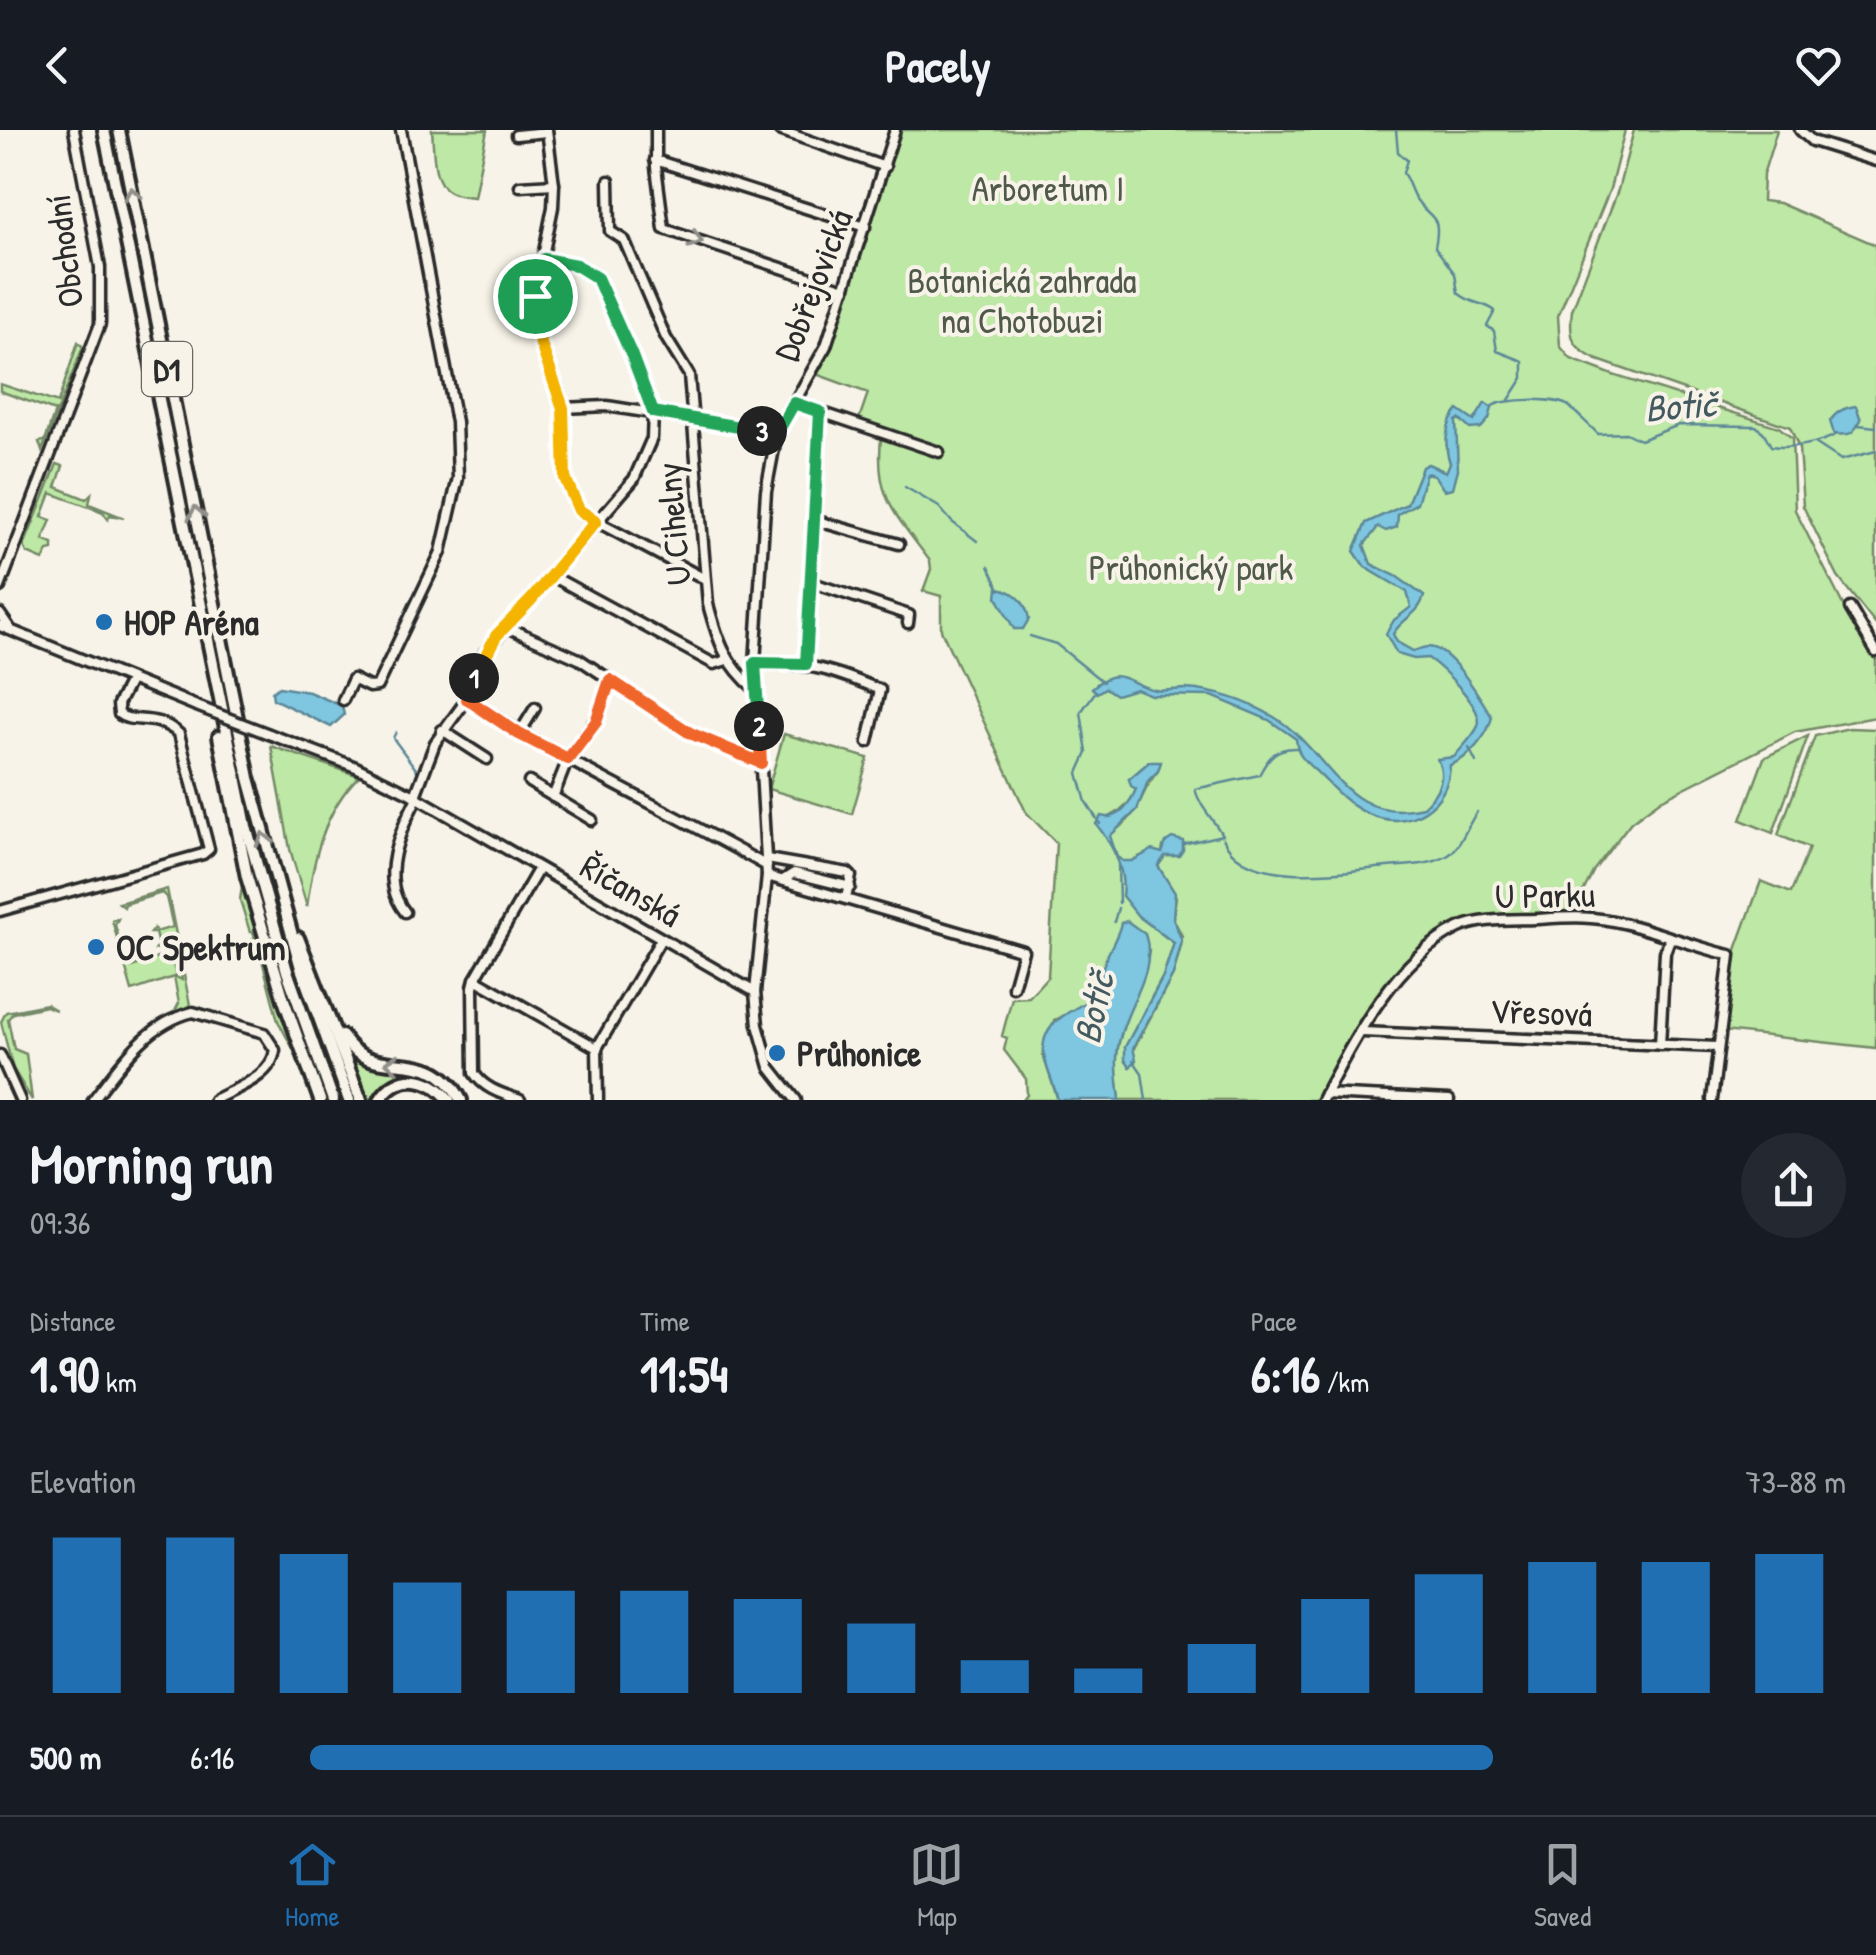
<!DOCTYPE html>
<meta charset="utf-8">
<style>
:root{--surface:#171b24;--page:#242831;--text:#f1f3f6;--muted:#9ea1a6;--line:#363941;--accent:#1f6fb2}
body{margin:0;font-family:"Patrick Hand",sans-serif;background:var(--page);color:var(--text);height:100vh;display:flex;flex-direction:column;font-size:38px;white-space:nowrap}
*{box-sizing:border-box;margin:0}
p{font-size:32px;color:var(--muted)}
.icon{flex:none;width:55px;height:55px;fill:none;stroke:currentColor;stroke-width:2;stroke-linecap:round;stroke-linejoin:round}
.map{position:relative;height:970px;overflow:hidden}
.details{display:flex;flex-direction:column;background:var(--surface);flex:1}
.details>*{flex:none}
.pin{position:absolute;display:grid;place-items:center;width:85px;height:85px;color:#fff;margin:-42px;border:5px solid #fff;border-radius:50%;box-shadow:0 2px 10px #0007}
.km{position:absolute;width:50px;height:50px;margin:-25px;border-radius:50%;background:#222;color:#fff;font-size:28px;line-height:50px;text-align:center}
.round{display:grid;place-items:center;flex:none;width:105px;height:105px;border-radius:52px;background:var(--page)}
.head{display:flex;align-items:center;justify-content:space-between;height:170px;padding:0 30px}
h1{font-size:55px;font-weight:700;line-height:75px}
.figures{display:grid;grid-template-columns:repeat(3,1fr);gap:15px;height:170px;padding:10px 30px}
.figures div{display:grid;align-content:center}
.figures b{font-size:50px;font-weight:700}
.figures small{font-size:28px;font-weight:400}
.figures p{font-size:28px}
.chart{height:280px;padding:20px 30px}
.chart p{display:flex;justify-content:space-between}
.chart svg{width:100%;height:180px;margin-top:10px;stroke:var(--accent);stroke-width:6}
ul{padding:0 30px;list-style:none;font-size:32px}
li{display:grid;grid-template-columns:160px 120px 1fr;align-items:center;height:75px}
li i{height:25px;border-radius:12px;background:var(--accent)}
header{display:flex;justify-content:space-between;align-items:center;height:130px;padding:0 30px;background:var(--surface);font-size:45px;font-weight:700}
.menu{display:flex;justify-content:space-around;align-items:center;height:140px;border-top:2px solid var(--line);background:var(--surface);font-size:28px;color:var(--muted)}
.menu a{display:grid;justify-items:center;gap:5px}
.menu .on{color:var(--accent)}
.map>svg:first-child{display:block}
</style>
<header><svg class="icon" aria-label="back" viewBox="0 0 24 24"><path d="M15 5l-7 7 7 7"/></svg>Pacely<svg class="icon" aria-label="heart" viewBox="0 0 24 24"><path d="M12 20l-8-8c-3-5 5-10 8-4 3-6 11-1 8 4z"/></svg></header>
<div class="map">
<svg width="1876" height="970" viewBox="0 0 1876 970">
<rect width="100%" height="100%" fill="#f7f3e8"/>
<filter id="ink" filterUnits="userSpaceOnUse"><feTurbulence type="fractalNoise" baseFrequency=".01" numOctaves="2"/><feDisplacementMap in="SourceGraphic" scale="20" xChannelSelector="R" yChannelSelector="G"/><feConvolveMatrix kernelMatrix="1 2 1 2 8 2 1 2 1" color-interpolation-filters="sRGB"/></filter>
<g filter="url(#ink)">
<g fill="#bee8a5" stroke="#748a68" stroke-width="2.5" fill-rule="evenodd">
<path d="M432 0H487L474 67C467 66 456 66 450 62 431 53 434 17 432 0Z"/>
<path d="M900 0H1625L1610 59 1558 186 1560 216 1571 229 1613 245 1779 297 1792 308 1795 380 1847 483 1876 530V587L1795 602 1661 670 1631 692 1594 740 1574 780 1543 786 1485 787 1456 794 1403 833 1315 970H1120C1117 948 1114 926 1121 905 1129 875 1144 851 1149 820L1122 796C1114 812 1098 863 1090 870 1080 878 1066 884 1054 891L1043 925 1058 970H1023L1027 965 1026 949 1004 920 1007 908 1002 906 1012 868 1029 867 1048 846 1056 713 1026 682 941 500V466L923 461 931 439 930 431C893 381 873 366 882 300L858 292 868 263 816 244 831 214ZM1149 632 1158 641C1140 661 1140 688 1113 701L1099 692C1118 683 1128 679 1137 658L1129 649ZM1163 717 1172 726H1165L1158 736 1176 767 1173 788 1182 806 1181 816 1173 845 1132 922 1125 917 1163 846 1174 813C1148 794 1124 778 1123 743 1134 728 1143 721 1162 723Z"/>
<path d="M1634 0H1777L1763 45 1762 71 1779 73 1876 115V495L1838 447 1803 376 1799 318 1790 297 1595 229C1571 217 1569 206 1572 180L1618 60Z"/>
<path d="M78 212 83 217 42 321 39 312 45 311 55 281 0 261V254L58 273Z"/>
<path d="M57 334 63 336 56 357 86 369 91 364 89 374 124 388 110 385 108 389 103 382 51 363 42 387 51 390 43 410 53 414V420L48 421 43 430 27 423 24 416Z"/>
<path d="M1849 598 1876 599V918L1723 901 1734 825 1761 751 1791 763 1809 718 1778 705 1815 606Z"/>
<path d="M784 604 868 628 852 684 768 659Z"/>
<path d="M1808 606 1773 703 1741 690 1764 628Z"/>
<path d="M271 616 359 646C324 680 313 730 307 777L290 719Z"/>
<path d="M242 757H244L297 926 278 891 262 830 252 809 255 807 253 802H250L240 770Z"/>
<path d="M167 759 190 875 173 885 179 873 174 847 132 861 112 790 118 789 115 795 126 834 132 837 166 825 172 829 176 847 182 850 178 827 168 813 156 819 158 815 155 803H150L154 798 156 802 173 797 166 767 162 763 125 774 124 777 119 773Z"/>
<path d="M46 874 56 880 46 876 13 883 8 889 14 919 26 924 32 970 13 939 1 892 6 882Z"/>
<path d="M354 929C381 943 413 934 438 951 410 938 390 945 373 970H367L351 930Z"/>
</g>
<g fill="#7fc6e0" stroke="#5d8898" stroke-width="2.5">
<path d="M1485 273 1492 278 1489 289 1481 298 1470 299 1459 289 1456 291 1458 339 1453 358 1444 360 1434 345 1426 343 1417 373 1398 384 1397 397 1386 401 1378 397 1364 415 1371 434 1396 446 1424 466C1419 485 1402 488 1393 504L1397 512 1413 521C1418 520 1423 517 1428 517 1451 517 1481 569 1492 587 1488 606 1468 629 1450 635 1449 676 1409 701 1371 685 1350 677 1336 661 1321 646 1307 632 1298 629 1296 609L1269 590 1212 566 1151 565 1136 559 1116 565 1105 558 1097 563 1092 558C1120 533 1128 555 1155 560 1164 562 1176 559 1186 559 1216 561 1247 571 1274 587 1330 621 1344 696 1423 677 1437 664 1447 647 1437 629L1454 627C1461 618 1474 606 1478 596 1485 578 1441 537 1428 528L1414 529 1397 524 1386 504 1394 490 1411 477 1407 462 1365 437 1354 421 1366 393 1407 374 1422 337 1428 334 1446 342 1450 333C1444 316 1445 293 1458 280L1474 291Z"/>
<path d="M1856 276 1861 290C1853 304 1851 306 1834 304L1830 291C1836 282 1846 277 1856 276Z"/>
<path d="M998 458C1015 461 1026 472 1029 489L1023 499H1014L997 467Z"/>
<path d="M279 557 309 562 342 576 344 585 331 597 273 569 272 562Z"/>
<path d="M1149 632H1161L1158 641 1148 651 1137 680 1110 706 1117 727 1123 731H1132L1152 720 1162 723 1166 712 1172 708 1183 711V720L1179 726H1165L1158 736 1175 763 1173 788 1182 811 1173 845 1133 918 1136 930 1130 937 1125 930V917L1163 847 1174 813 1138 786 1122 766C1126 740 1112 714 1096 694L1101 686C1119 691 1130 674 1136 659L1131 656 1129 649Z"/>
<path d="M1127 791 1145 804C1158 841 1128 873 1120 908 1114 928 1118 949 1120 970H1058C1047 931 1027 908 1069 882 1078 876 1089 872 1095 864 1101 856 1100 852 1101 843 1105 825 1118 808 1121 793Z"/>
</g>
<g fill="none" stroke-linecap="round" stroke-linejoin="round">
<g stroke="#5d8898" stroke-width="2.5">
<path d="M1396 0 1398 22 1407 30 1403 43C1408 50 1410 58 1414 66 1430 92 1442 81 1435 117L1455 144 1458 163C1472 175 1484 172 1495 181L1487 196 1494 201 1497 221 1523 231V248L1509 270"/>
<path d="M1491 277C1502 268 1559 267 1570 277 1578 285 1589 295 1598 304L1626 303 1640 310 1679 295 1756 296 1764 303 1771 316C1790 319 1820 314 1837 304"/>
<path d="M1858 295 1876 297"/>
<path d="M1815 313 1841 330 1876 321"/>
<path d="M905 357 939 377 952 392 977 411"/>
<path d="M989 436 1000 460"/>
<path d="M1030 506 1056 514 1103 552"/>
<path d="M1096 561 1081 582 1087 623 1078 643 1086 672 1100 694"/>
<path d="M396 602 393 608 418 642"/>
<path d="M1469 618 1476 632"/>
<path d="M1223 708C1243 759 1345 741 1387 737 1406 735 1430 736 1447 726 1461 718 1467 695 1477 682"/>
<path d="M1183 714 1222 705C1213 688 1200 678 1195 659L1259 645C1268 628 1275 617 1297 618"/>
<path d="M1118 733 1119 773"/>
<path d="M1114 792 1118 778"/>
<path d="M1133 930 1142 943 1146 970"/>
</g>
<defs>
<g id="minor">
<path d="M547 0 554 54 553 77 535 166 534 194 563 278 565 349 579 380 586 386 705 449"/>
<path d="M656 0V37L664 99 845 159"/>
<path d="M779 0 885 37"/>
<path d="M1800 0 1812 11 1876 31"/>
<path d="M516 5 547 2"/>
<path d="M655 30 865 97"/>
<path d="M609 51 610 101 624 110 666 208 689 245 708 474C718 511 725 534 756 560"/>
<path d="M520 56 554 54"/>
<path d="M794 273 939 322"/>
<path d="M563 278 607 276 777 303"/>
<path d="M814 390 899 414"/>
<path d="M552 446 714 534 727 530"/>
<path d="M810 452 909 485 908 493"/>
<path d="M0 457 100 194V137L74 0"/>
<path d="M1850 478 1876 522"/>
<path d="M0 484 9 497"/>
<path d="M0 496 194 575"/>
<path d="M507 497 579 529 690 603 761 633"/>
<path d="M755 533C811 534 829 538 880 560L868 612"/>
<path d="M806 534 820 283"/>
<path d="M467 569C562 632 667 679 767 736"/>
<path d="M343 570 353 549 369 557 377 556 441 422 458 348 456 292 401 0"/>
<path d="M442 600 487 629"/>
<path d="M269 604 356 637 411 664 755 862"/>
<path d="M519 604 535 578"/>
<path d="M529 652 592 690"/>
<path d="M415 666 435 613 467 569 485 522 634 349 652 308 653 282 646 259 597 148 576 135 544 129"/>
<path d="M553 667 568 629 601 582 609 550"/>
<path d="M767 729 848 743 851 746 846 768"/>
<path d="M767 746 1023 821 1013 857"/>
<path d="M783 750 794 743 850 757"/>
<path d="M0 781 203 724 209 719 179 604C156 582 132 595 119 584L118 574 130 551"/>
<path d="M405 782C378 749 400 700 417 668"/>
<path d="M475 849 597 918"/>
<path d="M1362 902 1717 917"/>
<path d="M1660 915 1665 822 1670 809"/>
<path d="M0 925 20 970"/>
<path d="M1325 964 1449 970"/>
<path d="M93 970C120 935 147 893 193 882L264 903 275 920C272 947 236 958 214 970"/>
<path d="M520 970C503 964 484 959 474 943L473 857 475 849 539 738"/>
<path d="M598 970 597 918 661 809"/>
<path d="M796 970 770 937 758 895 755 862 767 746 755 533 766 361 777 303 826 216 895 0"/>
<path d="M1322 970C1353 911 1396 827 1459 798 1482 788 1511 790 1536 789 1570 787 1592 785 1627 794 1662 803 1695 817 1730 825L1712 970"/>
</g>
<g id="highway">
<path d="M104 0 246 696 287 841 333 970"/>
<path d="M119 0 249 648 301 838 349 970"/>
<path d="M219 606 247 747 284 870 320 970"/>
<path d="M298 808 361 970"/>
<path d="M342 906C374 957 428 908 461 970"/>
<path d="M380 970C397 941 430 945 449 970"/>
</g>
</defs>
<use href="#minor" stroke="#2b2b2b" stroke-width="15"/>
<use href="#highway" stroke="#2b2b2b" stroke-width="18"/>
<use href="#minor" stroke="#f7f3e8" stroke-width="8"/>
<use href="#highway" stroke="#f7f3e8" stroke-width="10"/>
<defs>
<path id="minor-bridge" d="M194 575 269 604"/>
</defs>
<use href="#minor-bridge" stroke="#2b2b2b" stroke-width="15" stroke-linecap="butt"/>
<use href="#minor-bridge" stroke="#f7f3e8" stroke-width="8"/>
</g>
<defs><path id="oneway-chevron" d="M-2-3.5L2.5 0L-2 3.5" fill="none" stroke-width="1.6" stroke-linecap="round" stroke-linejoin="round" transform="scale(2.5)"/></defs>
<g stroke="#918f8a">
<use href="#oneway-chevron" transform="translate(132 64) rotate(-101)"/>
<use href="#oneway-chevron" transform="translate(696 110) rotate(19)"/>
<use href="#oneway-chevron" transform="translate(196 383) rotate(-101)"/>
<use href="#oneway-chevron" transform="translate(264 709) rotate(-104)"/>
<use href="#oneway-chevron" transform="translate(392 933) rotate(-175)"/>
</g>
</g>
<g fill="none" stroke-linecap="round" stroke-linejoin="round" filter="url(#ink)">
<defs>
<path id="split-1" d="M474 548 496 506 531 470 596 391 579 380 565 348 563 278 534 194 535 166"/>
<path id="split-2" d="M474 548 467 569 519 604 568 629 596 592 610 550 690 603 761 633 759 596"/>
<path id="split-3" d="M759 596 755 533 806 534 820 282 794 273 777 303 762 301"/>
<path id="split-4" d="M535 166 544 129 576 135 597 148 632 226 653 282 762 301"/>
</defs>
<use href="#split-1" stroke="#fff" stroke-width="20"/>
<use href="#split-2" stroke="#fff" stroke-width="20"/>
<use href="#split-3" stroke="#fff" stroke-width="20"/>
<use href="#split-4" stroke="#fff" stroke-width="20"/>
<use href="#split-1" stroke="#f5b400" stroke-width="12"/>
<use href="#split-2" stroke="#f0652b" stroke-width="12"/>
<use href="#split-3" stroke="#22a559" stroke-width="12"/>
<use href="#split-4" stroke="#22a559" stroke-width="12"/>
</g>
<g fill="#1f6fb2" stroke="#f7f3e8" stroke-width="4">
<circle cx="104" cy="492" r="10"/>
<circle cx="96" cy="817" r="10"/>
<circle cx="777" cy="923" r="10"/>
</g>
<g text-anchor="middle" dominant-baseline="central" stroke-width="8" stroke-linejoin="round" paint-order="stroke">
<rect fill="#f7f3e8" stroke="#686764" stroke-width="2.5" x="142" y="212" width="50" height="54" rx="8"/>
<g font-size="32" font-weight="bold" fill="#2b2b2b">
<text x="167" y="239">D1</text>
</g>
<g font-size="35" fill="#505a4a" stroke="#f7f3e8">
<text x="1048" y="58">Arboretum I</text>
<text x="1022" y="150">Botanická zahrada<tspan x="1022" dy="40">na Chotobuzi</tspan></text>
<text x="1191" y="437">Průhonický park</text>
</g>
<g font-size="35" fill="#2b2b2b" stroke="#f7f3e8">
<text transform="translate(64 121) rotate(-97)">Obchodní</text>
<text transform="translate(813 155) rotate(-69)">Dobřejovická</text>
<text transform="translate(673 394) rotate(-95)">U Cihelny</text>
<text transform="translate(631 760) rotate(30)">Říčanská</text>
<text transform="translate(1545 765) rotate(-1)">U Parku</text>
<text transform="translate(1541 882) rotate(2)">Vřesová</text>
</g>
<g font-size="35" font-weight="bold" fill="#2b2b2b" stroke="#f7f3e8" text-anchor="start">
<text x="124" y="492">HOP Aréna</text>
<text x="116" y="817">OC Spektrum</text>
<text x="797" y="923">Průhonice</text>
</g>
<g font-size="38" font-style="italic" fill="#445a61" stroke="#f7f3e8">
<text transform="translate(1680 275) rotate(-5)">Botič</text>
<text transform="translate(1093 878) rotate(-78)">Botič</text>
</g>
</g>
</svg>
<div class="pin" style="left:535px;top:166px;background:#1e9e55"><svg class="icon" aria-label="arrive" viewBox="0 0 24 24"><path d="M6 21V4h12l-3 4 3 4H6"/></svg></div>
<b class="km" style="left:474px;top:548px">1</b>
<b class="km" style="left:759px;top:596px">2</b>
<b class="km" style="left:762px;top:301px">3</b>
</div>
<section class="details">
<div class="head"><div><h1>Morning run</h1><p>09:36</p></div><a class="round"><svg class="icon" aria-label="share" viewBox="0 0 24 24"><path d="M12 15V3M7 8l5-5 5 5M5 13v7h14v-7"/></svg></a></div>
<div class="figures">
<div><p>Distance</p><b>1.90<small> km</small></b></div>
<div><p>Time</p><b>11:54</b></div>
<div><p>Pace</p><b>6:16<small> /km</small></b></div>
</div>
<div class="chart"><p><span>Elevation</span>73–88 m</p>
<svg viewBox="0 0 160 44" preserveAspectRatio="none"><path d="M5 44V6M15 44V6M25 44V10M35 44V17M45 44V19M55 44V19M65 44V21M75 44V27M85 44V36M95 44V38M105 44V32M115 44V21M125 44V15M135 44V12M145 44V12M155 44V10"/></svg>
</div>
<ul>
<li><b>500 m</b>6:16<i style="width:77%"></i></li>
</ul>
</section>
<nav class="menu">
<a class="on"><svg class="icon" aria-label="home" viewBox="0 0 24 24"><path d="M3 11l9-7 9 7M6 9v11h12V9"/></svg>Home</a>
<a><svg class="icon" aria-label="map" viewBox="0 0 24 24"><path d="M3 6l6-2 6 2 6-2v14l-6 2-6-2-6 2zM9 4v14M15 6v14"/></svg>Map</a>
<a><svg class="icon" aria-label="saved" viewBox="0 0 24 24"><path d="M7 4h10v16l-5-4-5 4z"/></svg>Saved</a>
</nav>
